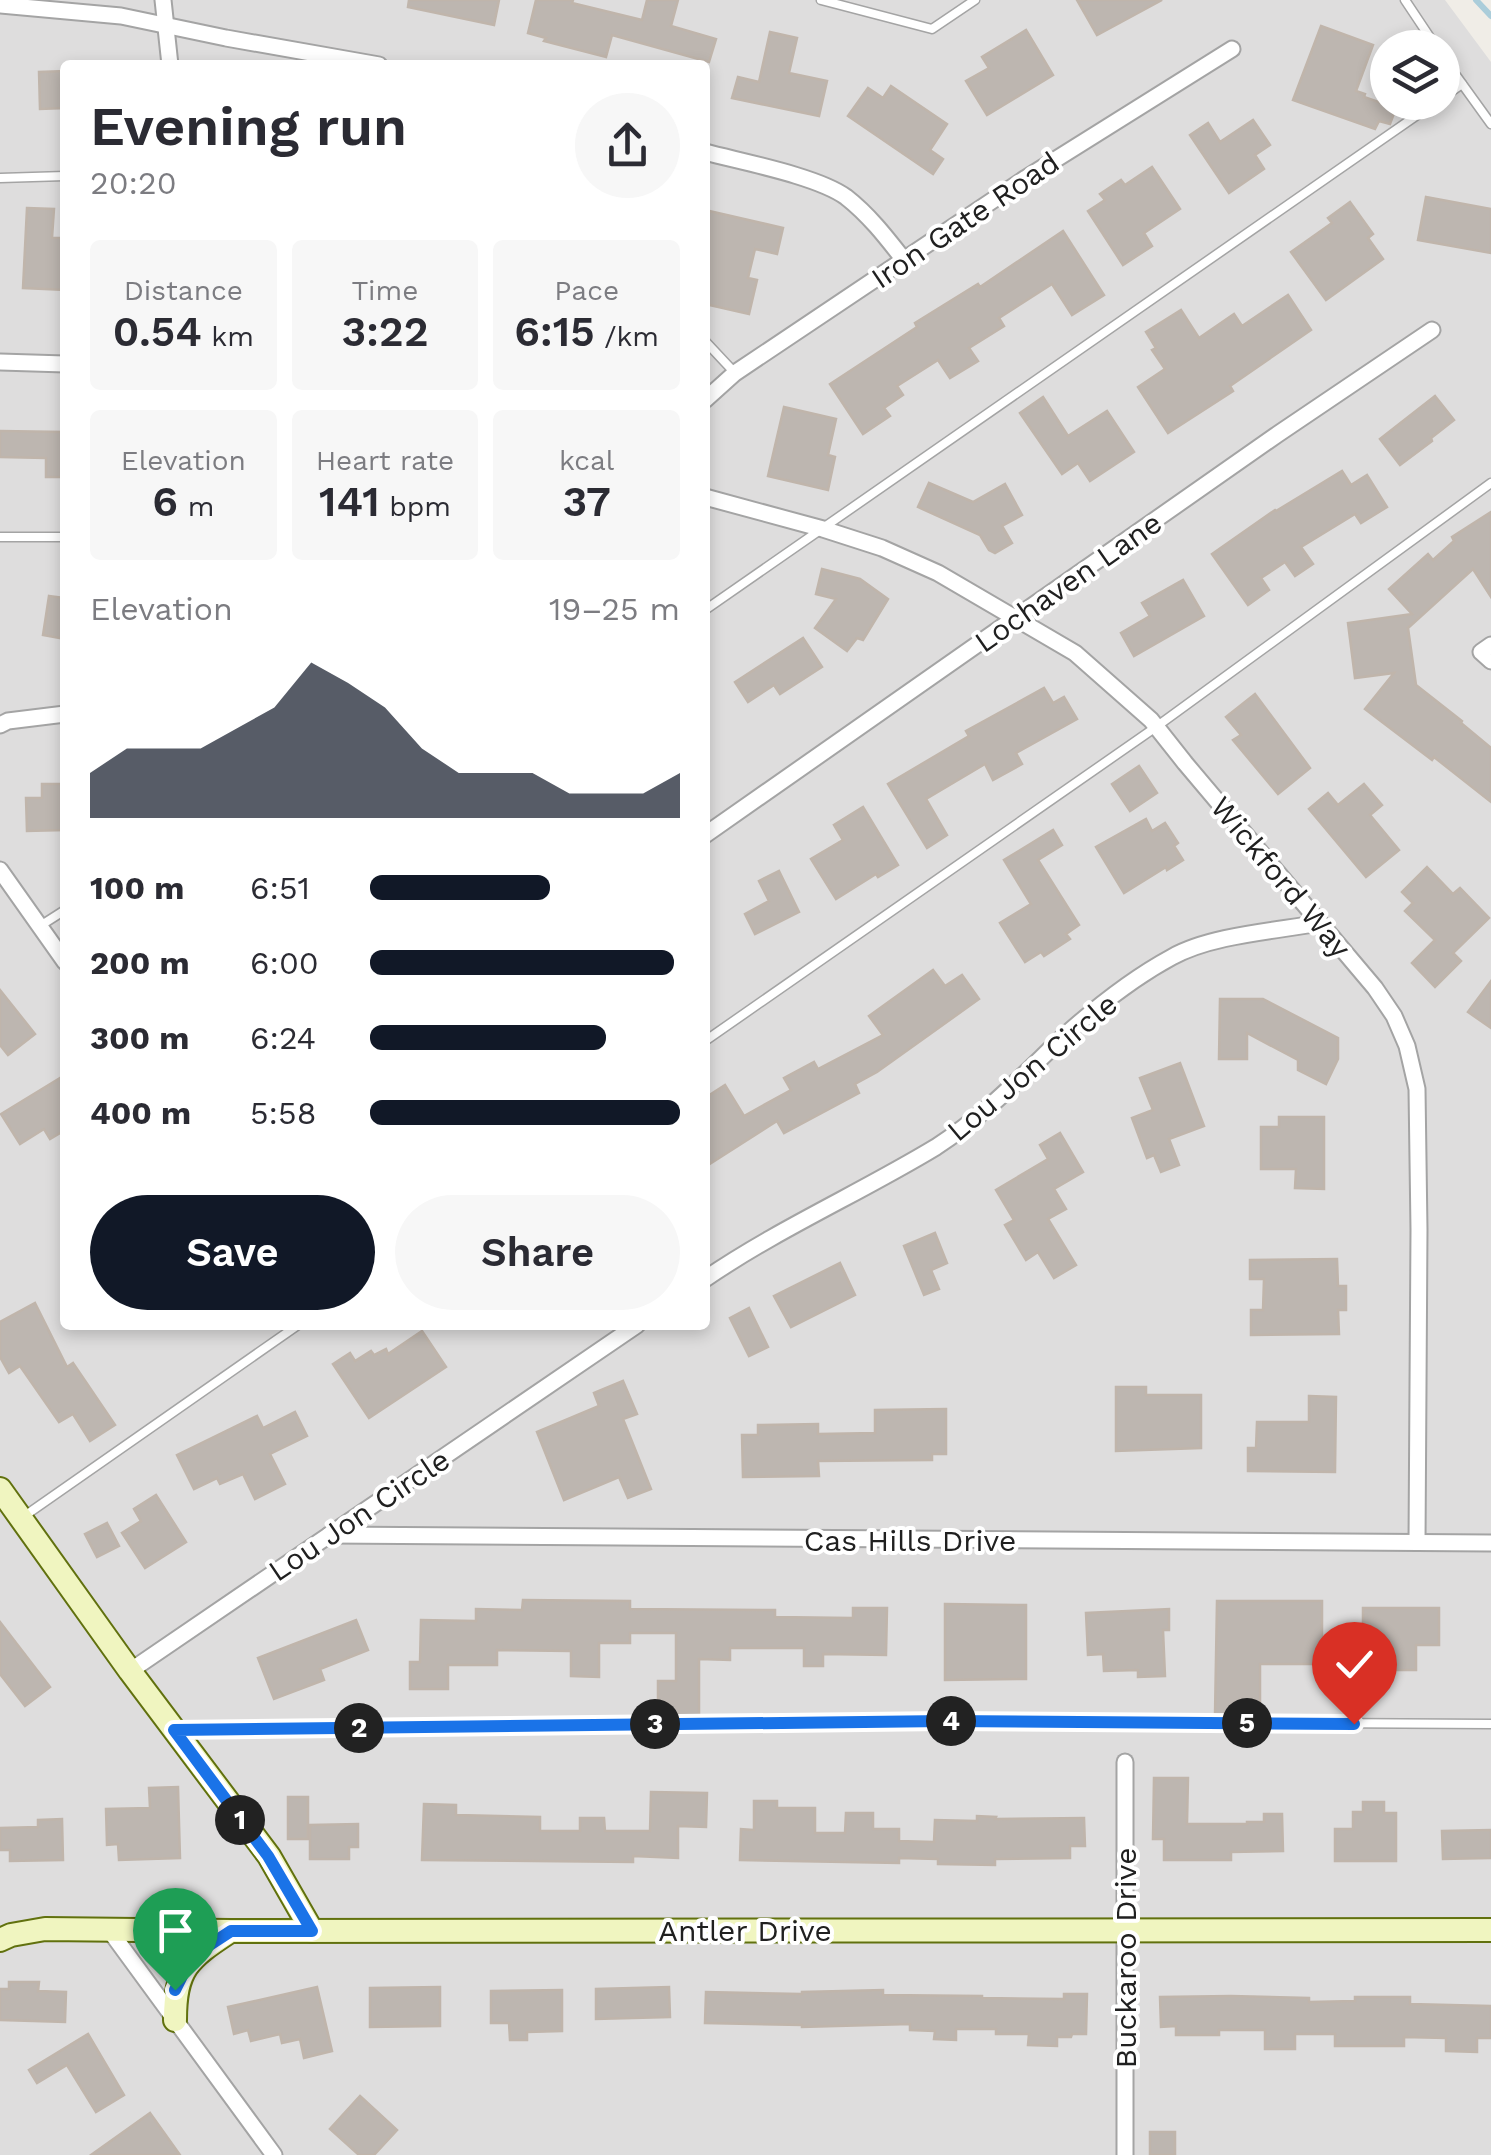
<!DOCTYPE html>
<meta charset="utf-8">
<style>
:root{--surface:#fff;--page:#f7f7f7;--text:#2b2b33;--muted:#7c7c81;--accent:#111827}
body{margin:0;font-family:"Work Sans",sans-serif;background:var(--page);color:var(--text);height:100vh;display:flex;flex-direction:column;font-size:38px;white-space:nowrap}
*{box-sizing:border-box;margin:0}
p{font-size:32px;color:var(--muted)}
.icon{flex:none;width:55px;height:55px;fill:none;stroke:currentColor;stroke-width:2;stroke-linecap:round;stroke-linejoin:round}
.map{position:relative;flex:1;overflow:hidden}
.details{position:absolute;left:60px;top:60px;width:650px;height:1270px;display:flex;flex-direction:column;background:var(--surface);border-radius:10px;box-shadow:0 5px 15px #0003}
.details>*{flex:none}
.fabs{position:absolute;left:1370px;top:30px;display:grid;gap:20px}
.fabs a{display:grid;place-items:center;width:90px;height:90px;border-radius:50%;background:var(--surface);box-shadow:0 5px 15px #0003;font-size:50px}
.pin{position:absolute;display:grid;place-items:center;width:85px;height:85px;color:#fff;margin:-102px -42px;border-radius:50% 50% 50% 0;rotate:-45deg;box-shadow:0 0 10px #0007}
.pin .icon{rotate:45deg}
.km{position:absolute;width:50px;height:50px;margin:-25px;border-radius:50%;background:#222;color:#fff;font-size:28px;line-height:50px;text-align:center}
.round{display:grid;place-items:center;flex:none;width:105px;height:105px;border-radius:52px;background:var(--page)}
.summary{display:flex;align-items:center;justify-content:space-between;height:170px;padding:0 30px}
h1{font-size:55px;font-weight:600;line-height:75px}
.stats{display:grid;grid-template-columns:repeat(3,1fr);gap:15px;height:170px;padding:10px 30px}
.stats div{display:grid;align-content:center;border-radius:10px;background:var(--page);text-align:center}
.stats b{font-size:42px;font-weight:600}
.stats small{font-size:28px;font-weight:400}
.stats p{font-size:28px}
.chart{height:280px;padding:20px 30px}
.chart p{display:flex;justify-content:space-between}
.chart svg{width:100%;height:180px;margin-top:10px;fill:var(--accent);opacity:.7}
.button{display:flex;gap:20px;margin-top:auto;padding:20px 30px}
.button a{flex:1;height:115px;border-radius:60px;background:var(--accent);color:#fff;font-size:40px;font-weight:600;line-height:115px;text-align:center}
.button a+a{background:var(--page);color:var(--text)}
ul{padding:0 30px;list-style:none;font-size:32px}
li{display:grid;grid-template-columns:160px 120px 1fr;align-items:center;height:75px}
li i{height:25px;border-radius:12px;background:var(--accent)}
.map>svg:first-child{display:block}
</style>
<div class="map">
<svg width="1491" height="2155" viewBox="0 0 1491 2155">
<rect width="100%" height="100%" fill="#f0ede7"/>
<path fill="#dedddd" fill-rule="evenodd" d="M0 0H1445L1491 62V2155H0ZM1388 48H1442V102H1388ZM65 65H705V1325H65Z"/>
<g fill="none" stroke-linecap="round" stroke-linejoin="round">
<path stroke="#abcdda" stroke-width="6" d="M1476 0 1491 16"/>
</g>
<g fill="#bdb6b0" stroke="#c0b5ab" stroke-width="2.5">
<path d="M409 0H499L494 25 408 7Z"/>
<path d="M536 0H573L572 3 642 20 647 0H678L671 26 716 39 709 62 612 35 606 57 544 41 546 38 528 33Z"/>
<path d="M1077 0H1162L1097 35Z"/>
<path d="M1321 26 1373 45 1356 91 1365 94 1364 97 1396 108 1390 124 1379 121 1375 129 1293 100Z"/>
<path d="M1026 30 1053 75 987 115 966 81 989 68 982 57Z"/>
<path d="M770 32 797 38 789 73 827 81 819 116 732 98 738 77 759 82Z"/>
<path d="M65 71V108L40 109 39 72Z"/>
<path d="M891 86 947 124 930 150 943 159 933 174 848 116 868 88 883 98Z"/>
<path d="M1253 120 1270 145 1255 155 1264 169 1229 193 1190 135 1208 123 1220 142Z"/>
<path d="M1152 167 1180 209 1144 233 1152 246 1123 265 1088 211 1105 200 1100 194 1121 180 1125 185Z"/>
<path d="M1426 197 1491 209V253L1418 240Z"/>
<path d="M1350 202 1373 234 1368 238 1383 259 1326 300 1291 252 1332 223 1328 218Z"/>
<path d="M27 208 54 209 52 238H65V290L23 288Z"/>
<path d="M705 210 783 228 777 254 755 249 748 278 757 280 749 314 705 304V252L709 237 705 236Z"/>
<path d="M1063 231 1104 295 1072 315 1052 284 999 318 1004 326 969 348 978 361 950 378 938 360 897 386 903 395 884 408 890 416 863 434 830 384 917 327 915 323 978 284 980 287Z"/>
<path d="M1288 295 1311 330 1230 386 1233 391 1168 433 1138 387 1165 369 1152 350 1156 348 1146 332 1181 310 1199 338 1234 314 1242 326Z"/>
<path d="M1435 396 1454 420 1431 438 1432 441 1400 465 1380 439Z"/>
<path d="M1043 397 1068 436 1107 411 1134 452 1090 481 1078 463 1062 474 1020 413Z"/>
<path d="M784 407 836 419 828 455 835 457 828 490 768 476Z"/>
<path d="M0 431 65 432V477H46V458L0 457Z"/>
<path d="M1342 471 1351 485 1367 475 1387 507 1361 523 1355 514 1301 547 1313 564 1295 576 1285 562 1261 578 1269 590 1248 605 1212 554 1275 510 1276 511Z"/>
<path d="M929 483 973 502 1005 484 1022 515 1002 526 1012 543 995 553 989 550 980 535 918 507Z"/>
<path d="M1491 512V597L1473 569 1408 628 1416 685 1462 721 1461 723 1491 748V802L1434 757 1432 760 1365 709 1394 673 1355 678 1348 623 1412 614 1389 589 1428 554 1433 560 1454 541 1452 537Z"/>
<path d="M822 569 860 579 888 599 863 640 857 638 847 651 815 628 836 599 816 594Z"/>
<path d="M1183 580 1204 616 1134 656 1121 633 1150 616 1142 603Z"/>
<path d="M49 596 65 598V639L43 635Z"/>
<path d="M803 638 822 667 780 694 774 685 748 702 735 682Z"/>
<path d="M1044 688 1053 703 1064 697 1077 719 1016 753 1022 764 993 780 985 764 926 799 947 835 927 848 888 784 969 736 966 731Z"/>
<path d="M1255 694 1310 768 1278 794 1233 740 1241 735 1226 717Z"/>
<path d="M1139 766 1157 793 1130 811 1112 784Z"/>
<path d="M42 784H65V830L27 831 26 798H42Z"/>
<path d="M1364 784 1382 805 1370 815 1399 850 1366 877 1309 809 1328 793 1338 805Z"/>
<path d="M863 807 898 865 878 877 876 874 836 899 811 859 843 840 834 825Z"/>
<path d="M1146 819 1152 831 1165 823 1178 843 1174 846 1183 860 1167 870 1166 867 1124 893 1096 847Z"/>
<path d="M1053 830 1062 845 1038 860 1079 925 1066 934 1070 939 1044 956 1041 952 1025 962 1000 923 1031 904 1004 860Z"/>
<path d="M1427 867 1453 894 1460 888 1489 918 1453 953 1461 961 1435 987 1412 963 1435 940 1405 911 1413 903 1402 892Z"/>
<path d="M779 871 799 912 755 934 745 914 769 901 759 881Z"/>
<path d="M933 970 945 986 962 975 979 999 877 1072 855 1084 859 1093 784 1133 777 1121 705 1167V1098L725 1085 744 1116 791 1090 784 1078 814 1062 818 1069 883 1035 869 1016Z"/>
<path d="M1491 981V1028L1468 1012Z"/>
<path d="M0 990 35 1034 8 1055 0 1045Z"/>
<path d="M1220 999H1263L1338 1038V1059L1326 1084 1298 1070V1060L1247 1033V1059H1219Z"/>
<path d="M1180 1063 1204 1126 1169 1139 1179 1165 1161 1172 1154 1155 1147 1158 1132 1118 1153 1110 1140 1078Z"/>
<path d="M65 1075V1130L50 1139 44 1129 20 1144 1 1114Z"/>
<path d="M1279 1117H1324V1189L1295 1188 1296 1169H1261V1127H1279Z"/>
<path d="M1060 1133 1083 1172 1054 1189 1066 1209 1048 1219 1076 1265 1054 1278 1038 1252 1026 1260 1005 1225 1014 1220 996 1190 1048 1159 1040 1145Z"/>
<path d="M935 1233 947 1263 931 1270 939 1289 924 1295 904 1246Z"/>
<path d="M1337 1259 1338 1286H1346V1310H1338L1339 1334 1251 1335V1310H1263L1264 1279H1250V1260Z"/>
<path d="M840 1263 855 1295 791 1327 774 1296Z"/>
<path d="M35 1303 67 1367 73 1363 115 1425 90 1441 73 1414 59 1422 20 1366 9 1373 0 1357V1322Z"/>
<path d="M749 1308 768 1347 749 1356 730 1318Z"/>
<path d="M422 1331 446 1367 369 1418 333 1364 350 1353 355 1361 371 1351 374 1355 386 1349 388 1354Z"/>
<path d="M623 1381 637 1414 623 1419 651 1489 628 1498 619 1477 564 1500 537 1432 599 1406 594 1393Z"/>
<path d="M1116 1387H1146V1395H1201V1448L1116 1451Z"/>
<path d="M1309 1396 1336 1397 1335 1472 1248 1471V1448H1256L1257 1422H1309Z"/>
<path d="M946 1409V1454H932V1460L818 1461 819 1476 743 1477 742 1435H758V1425L818 1424V1434L875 1433V1410Z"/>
<path d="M295 1412 307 1436 270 1454 285 1484 255 1499 243 1474 220 1484 217 1478 194 1489 177 1455 257 1416 263 1428Z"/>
<path d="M156 1495 186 1542 145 1568 122 1533 141 1521 134 1509Z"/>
<path d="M107 1523 119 1546 97 1557 85 1534Z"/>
<path d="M523 1600 630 1601V1609L775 1610V1617L853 1618V1608H887L886 1655 823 1654V1666H804V1648H730V1660L699 1659V1716H658V1681H676V1633H630V1643H599V1677L571 1676V1651L497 1650V1665H448V1689H410V1662H420L421 1620 476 1621V1609L522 1610Z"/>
<path d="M1217 1601H1322V1664H1260V1715H1215Z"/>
<path d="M945 1604 1026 1605V1679L945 1680Z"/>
<path d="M1363 1608H1439V1645H1416V1670H1391V1659L1363 1658Z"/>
<path d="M1169 1609V1630H1163L1165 1676 1138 1677V1670L1104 1671 1103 1654 1088 1655 1086 1613Z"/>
<path d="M356 1620 368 1650 320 1669 324 1680 274 1699 258 1658Z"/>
<path d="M0 1622 50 1687 25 1706 0 1674Z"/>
<path d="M1154 1778H1188L1187 1824H1247V1822H1264V1814H1282L1283 1851 1231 1852V1860H1164V1839H1153Z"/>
<path d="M178 1787 180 1858 119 1860 118 1844 107 1845 106 1809 150 1808 149 1788Z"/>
<path d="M651 1792 707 1793 706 1827 678 1826V1858L633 1856V1862L422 1860 424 1804 456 1805V1815L540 1817V1831H580V1818H604L605 1831H650Z"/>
<rect x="288" y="1797" width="20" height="42"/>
<path d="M754 1801H777V1808H815V1833H845L846 1813H873V1829H899V1841L934 1842 935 1820 977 1821V1816L996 1817 995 1819 1084 1818 1085 1846H1070V1858L995 1859V1865L938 1864V1859L899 1858V1863L740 1860 741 1829 754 1830Z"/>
<path d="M1363 1802H1384V1813H1396V1861H1335V1829H1353V1812H1363Z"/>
<path d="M62 1819 63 1860 10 1861V1850H0V1828L38 1827V1820Z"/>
<path d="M358 1824V1847H349V1859H310V1825Z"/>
<path d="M1491 1830V1858L1443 1859 1442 1831Z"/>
<path d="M9 1982H39L38 1991 66 1992 65 2022 0 2020V1989H9Z"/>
<path d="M317 1987 332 2051 304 2058 300 2039 282 2043 280 2034 251 2041 248 2030 234 2034 228 2007Z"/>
<path d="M440 1987V2026L370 2027V1988Z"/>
<path d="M669 1987 670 2017 596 2019V1989Z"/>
<path d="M562 1990V2031L527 2032V2040H510L509 2023H491V1991Z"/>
<path d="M883 1990V1995L982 1996V1998L1064 1999V1994H1087L1086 2034H1072L1071 2037H1057V2046L1028 2045 1029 2034H996V2029H956V2040L934 2039 935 2031 910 2030V2024L802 2027V2025L705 2023 706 1992 802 1994V1992Z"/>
<path d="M1231 1996 1309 1998V2002L1355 2001V1997H1410V2004L1491 2006V2038H1477V2052L1446 2051V2038L1404 2037V2046H1335V2034H1295V2049H1265V2030H1219V2035H1176V2026L1161 2027 1160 1997Z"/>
<path d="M88 2034 124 2095 96 2112 67 2065 37 2083 29 2070Z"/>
<path d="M360 2096 397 2130 374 2155H359L330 2129Z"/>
<path d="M150 2113 180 2155H91Z"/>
<rect x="1150" y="2132" width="25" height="23"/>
</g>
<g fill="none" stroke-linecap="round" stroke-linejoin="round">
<defs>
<g id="lane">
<path d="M821 0 932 29 975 0"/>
<path d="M1405 0 1437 48"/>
<path d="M1442 56 1491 124"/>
<path d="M1442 98 1462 84"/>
<path d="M0 178 65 176"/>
<path d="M705 341 735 373"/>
<path d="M0 537H65"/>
<path d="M705 610 1436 102"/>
<path d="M40 926 65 910"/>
<path d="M705 1041 1156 727 1491 483"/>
<path d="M23 1517 298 1325"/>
<path d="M179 1730 945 1721 1491 1724"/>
</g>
<g id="street">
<path d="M163 0 170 65"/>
<path d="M0 5 121 16 226 38 379 65"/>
<path d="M705 152C742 162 817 176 846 197 869 215 886 237 904 260"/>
<path d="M0 362 65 364"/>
<path d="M705 400 735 373 1026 178 1232 49"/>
<path d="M705 497 823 529 882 548 938 573 1075 653 1151 720 1185 763 1375 988 1394 1016 1407 1046 1417 1089 1419 1230 1417 1542"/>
<path d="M1491 645 1481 652 1491 661"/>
<path d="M0 725 8 721 65 714"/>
<path d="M705 835 1278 434 1432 330"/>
<path d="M0 870 65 962"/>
<path d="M705 1279C778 1229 860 1193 936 1147 984 1116 1021 1077 1062 1038 1094 1009 1135 977 1172 957 1211 935 1276 931 1320 923"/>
<path d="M329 1535 1491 1543"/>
<path d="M130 1671 637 1325"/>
<path d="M110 1931 274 2155"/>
<path d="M1125 2155V1762"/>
</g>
<g id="secondary">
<path d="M0 1489 130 1671 269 1856 312 1931"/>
<path d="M0 1940 11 1935 45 1929 231 1931 1491 1930"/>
<path d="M175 2020C175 1969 188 1959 229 1932"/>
</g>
</defs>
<use href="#lane" stroke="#a4a4a4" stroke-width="11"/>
<use href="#street" stroke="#a4a4a4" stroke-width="19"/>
<use href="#secondary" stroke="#61710e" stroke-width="26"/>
<use href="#lane" stroke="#fff" stroke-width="8"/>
<use href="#street" stroke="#fff" stroke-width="15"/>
<use href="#secondary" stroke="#f0f5c0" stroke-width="22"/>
</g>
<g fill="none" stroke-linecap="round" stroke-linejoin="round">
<defs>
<path id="route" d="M175 1990 186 1968 205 1948 231 1931H312L268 1856 174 1730 945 1721 1354 1724"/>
</defs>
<use href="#route" stroke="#fff" stroke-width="20"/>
<use href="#route" stroke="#1a73e8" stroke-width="12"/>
</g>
<g text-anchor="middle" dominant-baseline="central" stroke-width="8" stroke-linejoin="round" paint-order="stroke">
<g font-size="30" fill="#202020" stroke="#fff">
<text transform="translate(965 220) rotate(-34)">Iron Gate Road</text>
<text transform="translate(1068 582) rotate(-35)">Lochaven Lane</text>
<text transform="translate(1281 877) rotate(50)">Wickford Way</text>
<text transform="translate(1032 1067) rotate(-40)">Lou Jon Circle</text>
<text transform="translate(359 1515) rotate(-34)">Lou Jon Circle</text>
<text x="910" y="1540">Cas Hills Drive</text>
<text x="745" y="1930">Antler Drive</text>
<text transform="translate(1125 1958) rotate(-90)">Buckaroo Drive</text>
</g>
</g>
</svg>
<div class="fabs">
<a><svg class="icon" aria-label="layers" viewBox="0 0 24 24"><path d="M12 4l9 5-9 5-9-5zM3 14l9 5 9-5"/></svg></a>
</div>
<div class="pin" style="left:175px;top:1990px;background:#1e9e55"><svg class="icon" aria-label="arrive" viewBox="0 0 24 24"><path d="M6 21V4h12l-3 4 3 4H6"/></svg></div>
<div class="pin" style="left:1354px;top:1724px;background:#d93025"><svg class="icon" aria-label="check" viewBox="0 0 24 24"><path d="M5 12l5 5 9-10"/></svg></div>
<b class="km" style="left:240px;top:1820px">1</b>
<b class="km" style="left:359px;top:1728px">2</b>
<b class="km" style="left:655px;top:1724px">3</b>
<b class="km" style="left:951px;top:1721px">4</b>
<b class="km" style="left:1247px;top:1723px">5</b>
<section class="details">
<div class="summary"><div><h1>Evening run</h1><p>20:20</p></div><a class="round"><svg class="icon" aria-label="share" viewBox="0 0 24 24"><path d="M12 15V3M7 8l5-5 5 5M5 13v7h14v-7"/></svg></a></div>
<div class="stats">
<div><p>Distance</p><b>0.54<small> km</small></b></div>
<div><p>Time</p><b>3:22</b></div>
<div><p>Pace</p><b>6:15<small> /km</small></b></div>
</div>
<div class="stats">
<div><p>Elevation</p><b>6<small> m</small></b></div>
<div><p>Heart rate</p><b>141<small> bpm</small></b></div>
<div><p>kcal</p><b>37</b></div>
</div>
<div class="chart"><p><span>Elevation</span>19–25 m</p>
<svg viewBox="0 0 160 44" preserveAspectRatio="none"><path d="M0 44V33L10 27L20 27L30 27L40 22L50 17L60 6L70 11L80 17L90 27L100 33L110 33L120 33L130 38L140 38L150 38L160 33V44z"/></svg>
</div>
<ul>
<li><b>100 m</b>6:51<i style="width:58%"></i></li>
<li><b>200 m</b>6:00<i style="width:98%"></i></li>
<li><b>300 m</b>6:24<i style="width:76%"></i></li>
<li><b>400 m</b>5:58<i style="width:100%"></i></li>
</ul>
<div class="button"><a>Save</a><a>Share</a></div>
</section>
</div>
